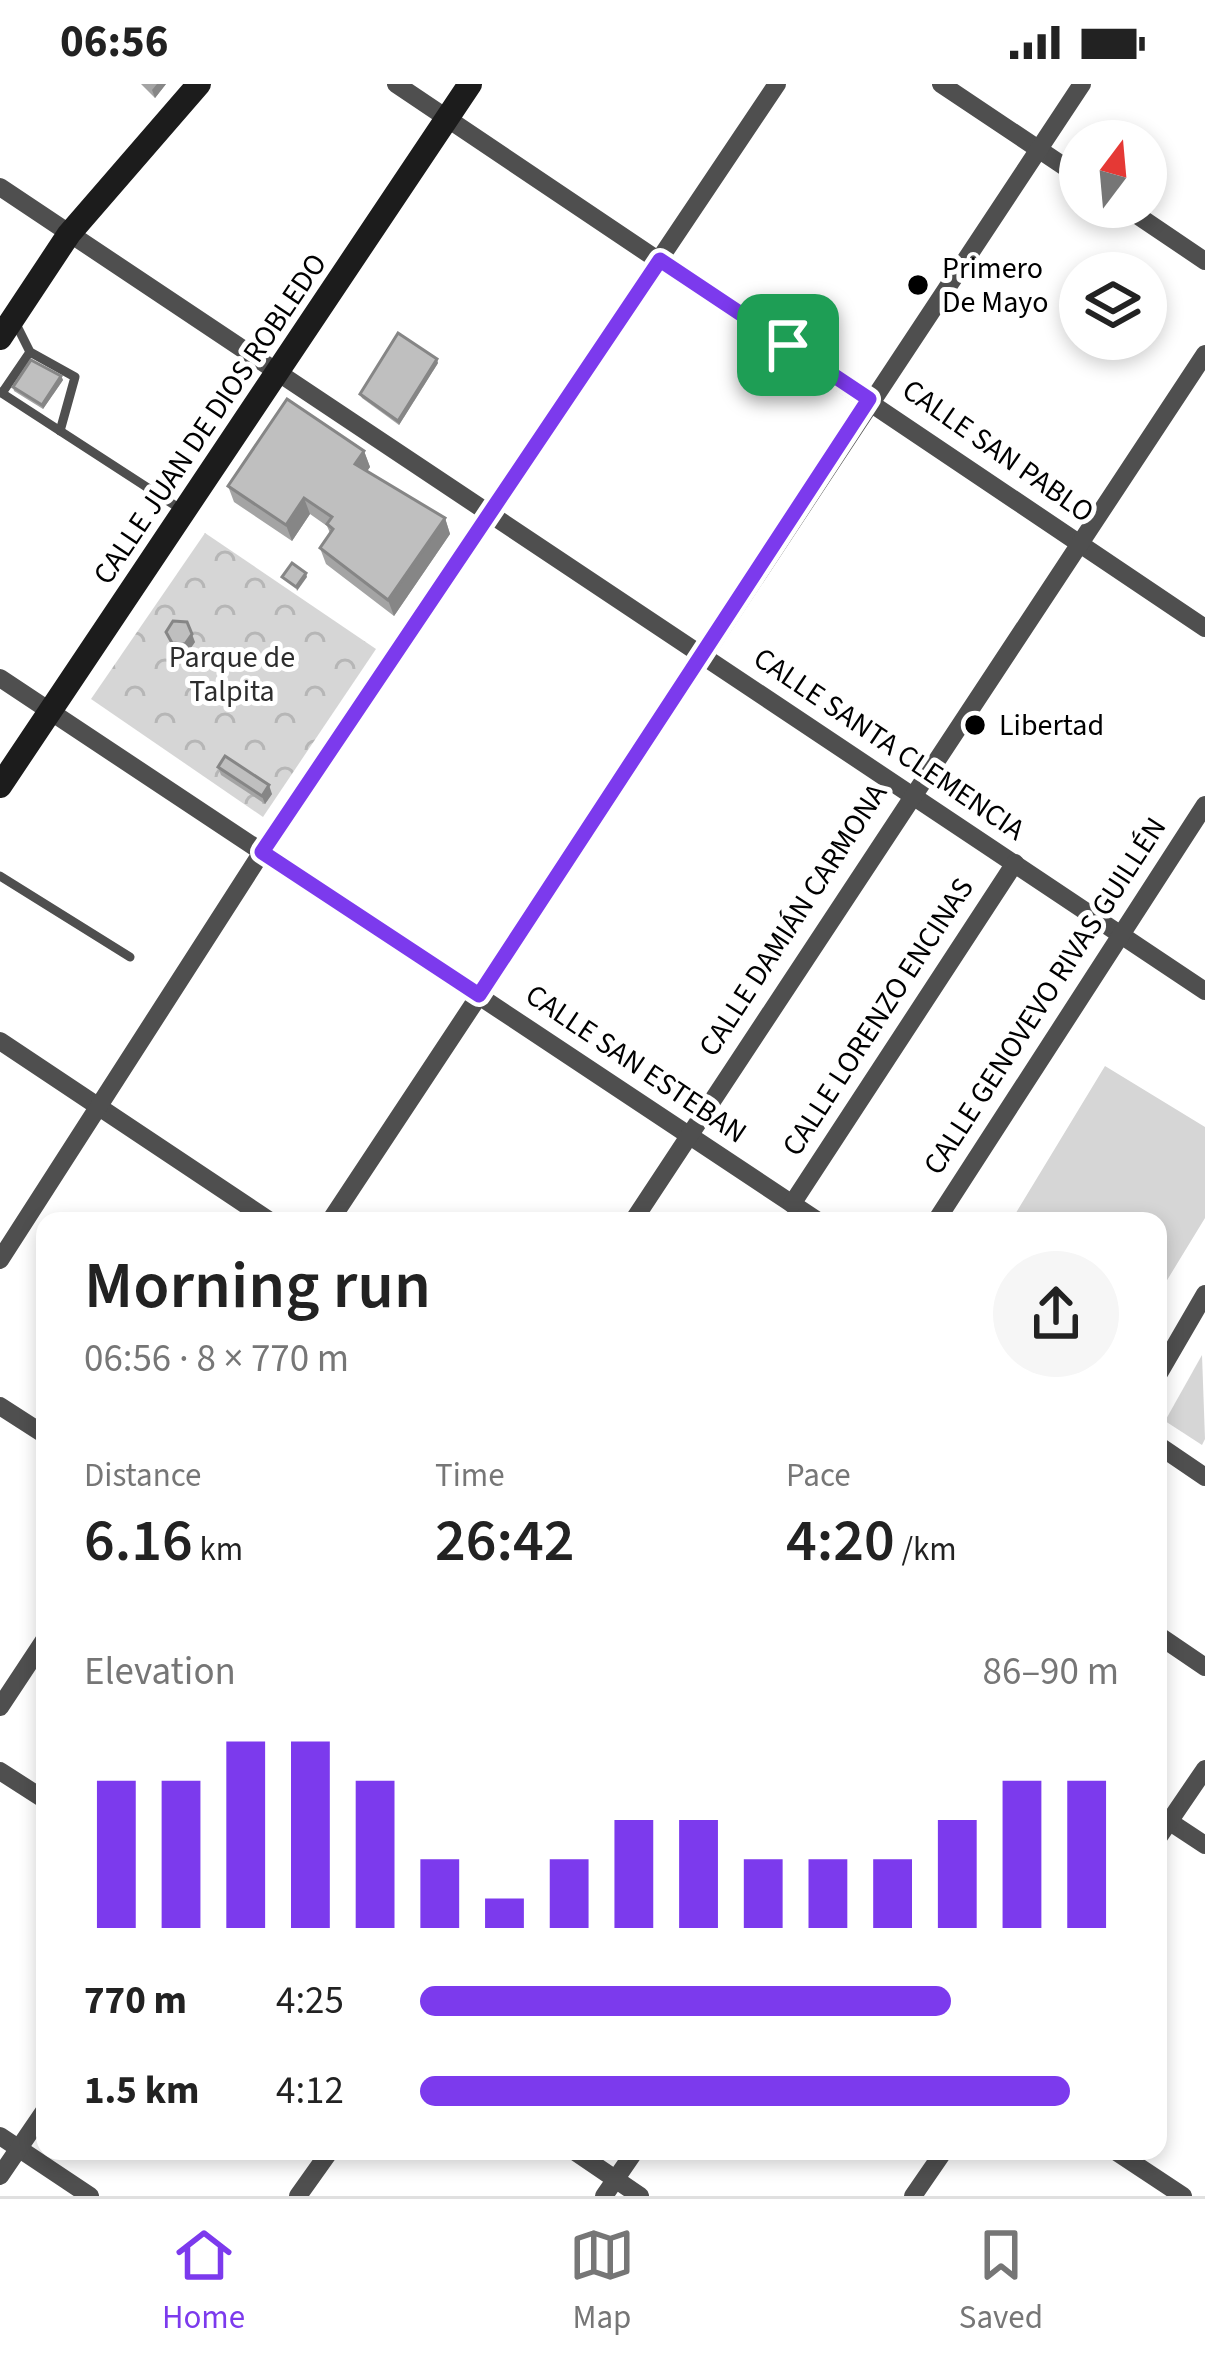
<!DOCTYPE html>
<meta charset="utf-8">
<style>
:root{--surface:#fff;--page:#f6f6f6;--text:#222;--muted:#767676;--line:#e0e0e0;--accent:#7c3aed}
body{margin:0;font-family:"Source Sans 3",sans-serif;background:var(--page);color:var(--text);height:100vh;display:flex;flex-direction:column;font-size:45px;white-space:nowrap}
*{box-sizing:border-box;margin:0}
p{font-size:39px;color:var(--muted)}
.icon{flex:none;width:66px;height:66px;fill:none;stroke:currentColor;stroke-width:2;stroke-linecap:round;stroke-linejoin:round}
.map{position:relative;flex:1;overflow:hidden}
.sheet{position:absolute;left:36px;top:1128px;width:1131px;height:948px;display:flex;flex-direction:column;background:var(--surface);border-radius:24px;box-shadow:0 6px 18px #0003}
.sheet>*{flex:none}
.needle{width:78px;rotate:16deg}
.tools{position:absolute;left:1059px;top:36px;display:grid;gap:24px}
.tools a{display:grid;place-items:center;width:108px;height:108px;border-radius:50%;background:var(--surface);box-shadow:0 6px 18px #0003;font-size:60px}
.pin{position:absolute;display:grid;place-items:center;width:102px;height:102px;color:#fff;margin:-51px;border-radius:24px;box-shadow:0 6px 18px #0006}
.round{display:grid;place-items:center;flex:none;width:126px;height:126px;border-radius:63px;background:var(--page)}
.head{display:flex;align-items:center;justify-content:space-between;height:204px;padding:0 48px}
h1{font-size:66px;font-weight:600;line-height:90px}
.figures{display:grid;grid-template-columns:repeat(3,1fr);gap:18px;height:204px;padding:12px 48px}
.figures div{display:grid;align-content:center}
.figures b{font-size:60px;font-weight:600}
.figures small{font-size:33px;font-weight:400}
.figures p{font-size:33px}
.chart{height:336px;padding:24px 48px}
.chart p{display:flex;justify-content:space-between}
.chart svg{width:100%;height:216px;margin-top:12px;stroke:var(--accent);stroke-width:6}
ul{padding:0 48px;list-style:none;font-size:39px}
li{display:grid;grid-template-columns:192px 144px 1fr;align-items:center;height:90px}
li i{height:30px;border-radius:15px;background:var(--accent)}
.status{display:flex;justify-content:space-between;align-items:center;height:84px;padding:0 60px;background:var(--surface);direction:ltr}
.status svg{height:33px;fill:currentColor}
.tab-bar{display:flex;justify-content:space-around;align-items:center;height:168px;border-top:3px solid var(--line);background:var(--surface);font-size:33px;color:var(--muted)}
.tab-bar a{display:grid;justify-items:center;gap:6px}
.tab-bar .active{color:var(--accent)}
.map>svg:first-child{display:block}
</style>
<div class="status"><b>06:56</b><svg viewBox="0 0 49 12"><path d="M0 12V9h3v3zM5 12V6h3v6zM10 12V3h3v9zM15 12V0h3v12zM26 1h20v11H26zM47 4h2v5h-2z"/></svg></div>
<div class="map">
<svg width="1205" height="2112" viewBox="0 0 1205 2112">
<defs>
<pattern id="forest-crowns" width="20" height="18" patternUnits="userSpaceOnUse" patternTransform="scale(3)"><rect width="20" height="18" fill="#d6d6d6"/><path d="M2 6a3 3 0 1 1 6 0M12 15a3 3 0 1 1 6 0" fill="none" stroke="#b6b6b6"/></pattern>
</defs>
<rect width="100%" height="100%" fill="#fff"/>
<path fill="url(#forest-crowns)" d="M205 449 376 565 263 733 91 615Z"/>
<g fill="#d6d6d6">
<path d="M1105 982 1205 1043V1134L1158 1211V1137H1011Z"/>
<path d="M1202 1271 1205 1355 1202 1361 1165 1337Z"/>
</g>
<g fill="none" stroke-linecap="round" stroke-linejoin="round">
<g stroke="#4f4f4f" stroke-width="9">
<path d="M14 236 30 268 75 293 60 347"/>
<path d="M0 308 182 426"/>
<path d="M2 309 30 268"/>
<path d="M0 792 130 873"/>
</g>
<g stroke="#4f4f4f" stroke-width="18">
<path d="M396 0 1205 544"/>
<path d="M941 0 1080 93"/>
<path d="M0 103 1205 907"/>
<path d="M1125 123 1205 177"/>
<path d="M0 594 818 1137"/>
<path d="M0 957 270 1137"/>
<path d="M792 1120 1015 779"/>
<path d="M330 1137 1082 0"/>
<path d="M633 1137 1205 270"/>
<path d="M936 1137 1205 721"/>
<path d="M0 1176 262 768 777 0"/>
<path d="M1158 1291 1205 1210"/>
<path d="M0 1322 45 1351"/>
<path d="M1158 1361 1205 1393"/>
<path d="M1158 1551 1205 1583"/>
<path d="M0 1623 45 1555"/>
<path d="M0 1687 45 1716"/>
<path d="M1158 1730 1205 1761"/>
<path d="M1158 1754 1205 1685"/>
<path d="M0 2052 90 2112"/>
<path d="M574 2067 640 2112"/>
<path d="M1115 2067 1183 2112"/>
<path d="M0 2092 45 2026"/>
<path d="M298 2112 330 2067"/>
<path d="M604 2112 635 2067"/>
<path d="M913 2112 944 2067"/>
</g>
<g stroke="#1c1c1c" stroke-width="24">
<path d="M0 254 69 150 199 0"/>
<path d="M0 702 470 0"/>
</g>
</g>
<g fill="#a4a4a4">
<path d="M141 0H166L155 14Z"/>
<path d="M438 279 399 341 362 314 360 310Z"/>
<path d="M61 292 63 296 43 325 14 307 13 303Z"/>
<path d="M364 367 370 383 367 387 445 434 450 450 394 532 326 480 320 464 330 449 327 442 310 430 292 457 234 418 228 402Z"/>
<path d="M166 548 195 558 188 568 175 567Z"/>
<path d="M218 683 272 710 265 720 221 691Z"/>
</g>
<g fill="#868686">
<path d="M157 0H166L155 14 152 6Z"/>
<path d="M437 275 438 279 399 341 398 337Z"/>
<path d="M61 292 63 296 43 325 42 321Z"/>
<path d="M364 367 370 383 361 396 355 380Z"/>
<path d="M304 414 310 430 292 457 286 441Z"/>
<path d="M445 434 450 450 394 532 388 516Z"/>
<path d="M306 489 307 493 297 507 296 503Z"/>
<path d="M192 550 195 558 188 568 185 560Z"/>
<path d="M269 701 272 710 265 720 262 712Z"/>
</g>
<g fill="#bfbfbf" stroke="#868686" stroke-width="3">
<path d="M398 249 437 275 398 337 360 310Z"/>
<path d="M31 276 61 292 42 321 13 303Z"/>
<path d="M287 315 364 367 355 380 445 434 388 516 320 464 333 445 327 440 332 433 304 414 286 441 228 402Z"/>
<path d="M292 479 306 489 296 503 282 493Z"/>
<path d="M173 537 187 538 192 550 185 560 172 559 166 548Z"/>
<path d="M225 672 269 701 262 712 218 683Z"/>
</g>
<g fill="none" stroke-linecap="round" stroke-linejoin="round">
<defs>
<path id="route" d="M660 176 869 315 479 911 262 768Z"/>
</defs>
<use href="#route" stroke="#fff" stroke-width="24"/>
<use href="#route" stroke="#7c3aed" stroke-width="15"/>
</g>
<g fill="#000" stroke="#fff" stroke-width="4.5">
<circle cx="918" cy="201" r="12"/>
<circle cx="975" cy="641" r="12"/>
</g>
<g text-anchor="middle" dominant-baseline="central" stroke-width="10" stroke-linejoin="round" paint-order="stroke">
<g font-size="30" fill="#000" stroke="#fff" text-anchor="start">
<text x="942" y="184">Primero<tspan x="942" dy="34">De Mayo</tspan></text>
<text x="999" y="641">Libertad</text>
</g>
<g font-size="30" fill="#000" stroke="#fff">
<text transform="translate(210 335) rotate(-56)">CALLE JUAN DE DIOS ROBLEDO</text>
<text transform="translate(998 367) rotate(35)">CALLE SAN PABLO</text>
<text transform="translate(889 660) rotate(34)">CALLE SANTA CLEMENCIA</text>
<text transform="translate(793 836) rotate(-57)">CALLE DAMIÁN CARMONA</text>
<text transform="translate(1045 912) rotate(-57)">CALLE GENOVEVO RIVAS GUILLÉN</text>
<text transform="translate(878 933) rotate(-57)">CALLE LORENZO ENCINAS</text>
<text transform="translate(636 980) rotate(34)">CALLE SAN ESTEBAN</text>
</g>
<g font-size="30" fill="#2d2d2d" stroke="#fff">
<text x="232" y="573">Parque de<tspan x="232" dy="34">Talpita</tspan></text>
</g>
</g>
</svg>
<div class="tools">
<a><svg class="needle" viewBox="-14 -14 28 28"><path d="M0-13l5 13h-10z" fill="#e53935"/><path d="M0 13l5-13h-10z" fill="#767676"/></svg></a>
<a><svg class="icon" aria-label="layers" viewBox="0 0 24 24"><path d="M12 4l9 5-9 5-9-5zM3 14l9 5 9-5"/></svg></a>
</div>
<div class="pin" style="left:788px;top:261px;background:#1e9e55"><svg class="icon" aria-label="arrive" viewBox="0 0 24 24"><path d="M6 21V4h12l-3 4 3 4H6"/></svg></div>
<section class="sheet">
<div class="head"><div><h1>Morning run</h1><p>06:56 · 8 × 770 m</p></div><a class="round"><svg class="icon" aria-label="share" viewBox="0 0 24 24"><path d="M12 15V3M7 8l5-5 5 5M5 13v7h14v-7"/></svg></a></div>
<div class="figures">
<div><p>Distance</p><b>6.16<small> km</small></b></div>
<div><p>Time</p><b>26:42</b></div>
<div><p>Pace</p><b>4:20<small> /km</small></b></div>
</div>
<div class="chart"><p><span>Elevation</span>86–90 m</p>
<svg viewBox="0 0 160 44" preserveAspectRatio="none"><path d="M5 44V14M15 44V14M25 44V6M35 44V6M45 44V14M55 44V30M65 44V38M75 44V30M85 44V22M95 44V22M105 44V30M115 44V30M125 44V30M135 44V22M145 44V14M155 44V14"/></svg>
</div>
<ul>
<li><b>770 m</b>4:25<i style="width:76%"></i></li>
<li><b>1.5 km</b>4:12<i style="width:93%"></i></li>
</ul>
</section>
</div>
<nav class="tab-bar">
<a class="active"><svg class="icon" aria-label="home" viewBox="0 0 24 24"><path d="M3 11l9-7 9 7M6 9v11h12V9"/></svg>Home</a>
<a><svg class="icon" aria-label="map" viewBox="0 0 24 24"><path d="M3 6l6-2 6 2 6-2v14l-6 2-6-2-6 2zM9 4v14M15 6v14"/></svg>Map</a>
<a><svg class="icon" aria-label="saved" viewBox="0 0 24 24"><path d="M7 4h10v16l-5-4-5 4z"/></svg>Saved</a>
</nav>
